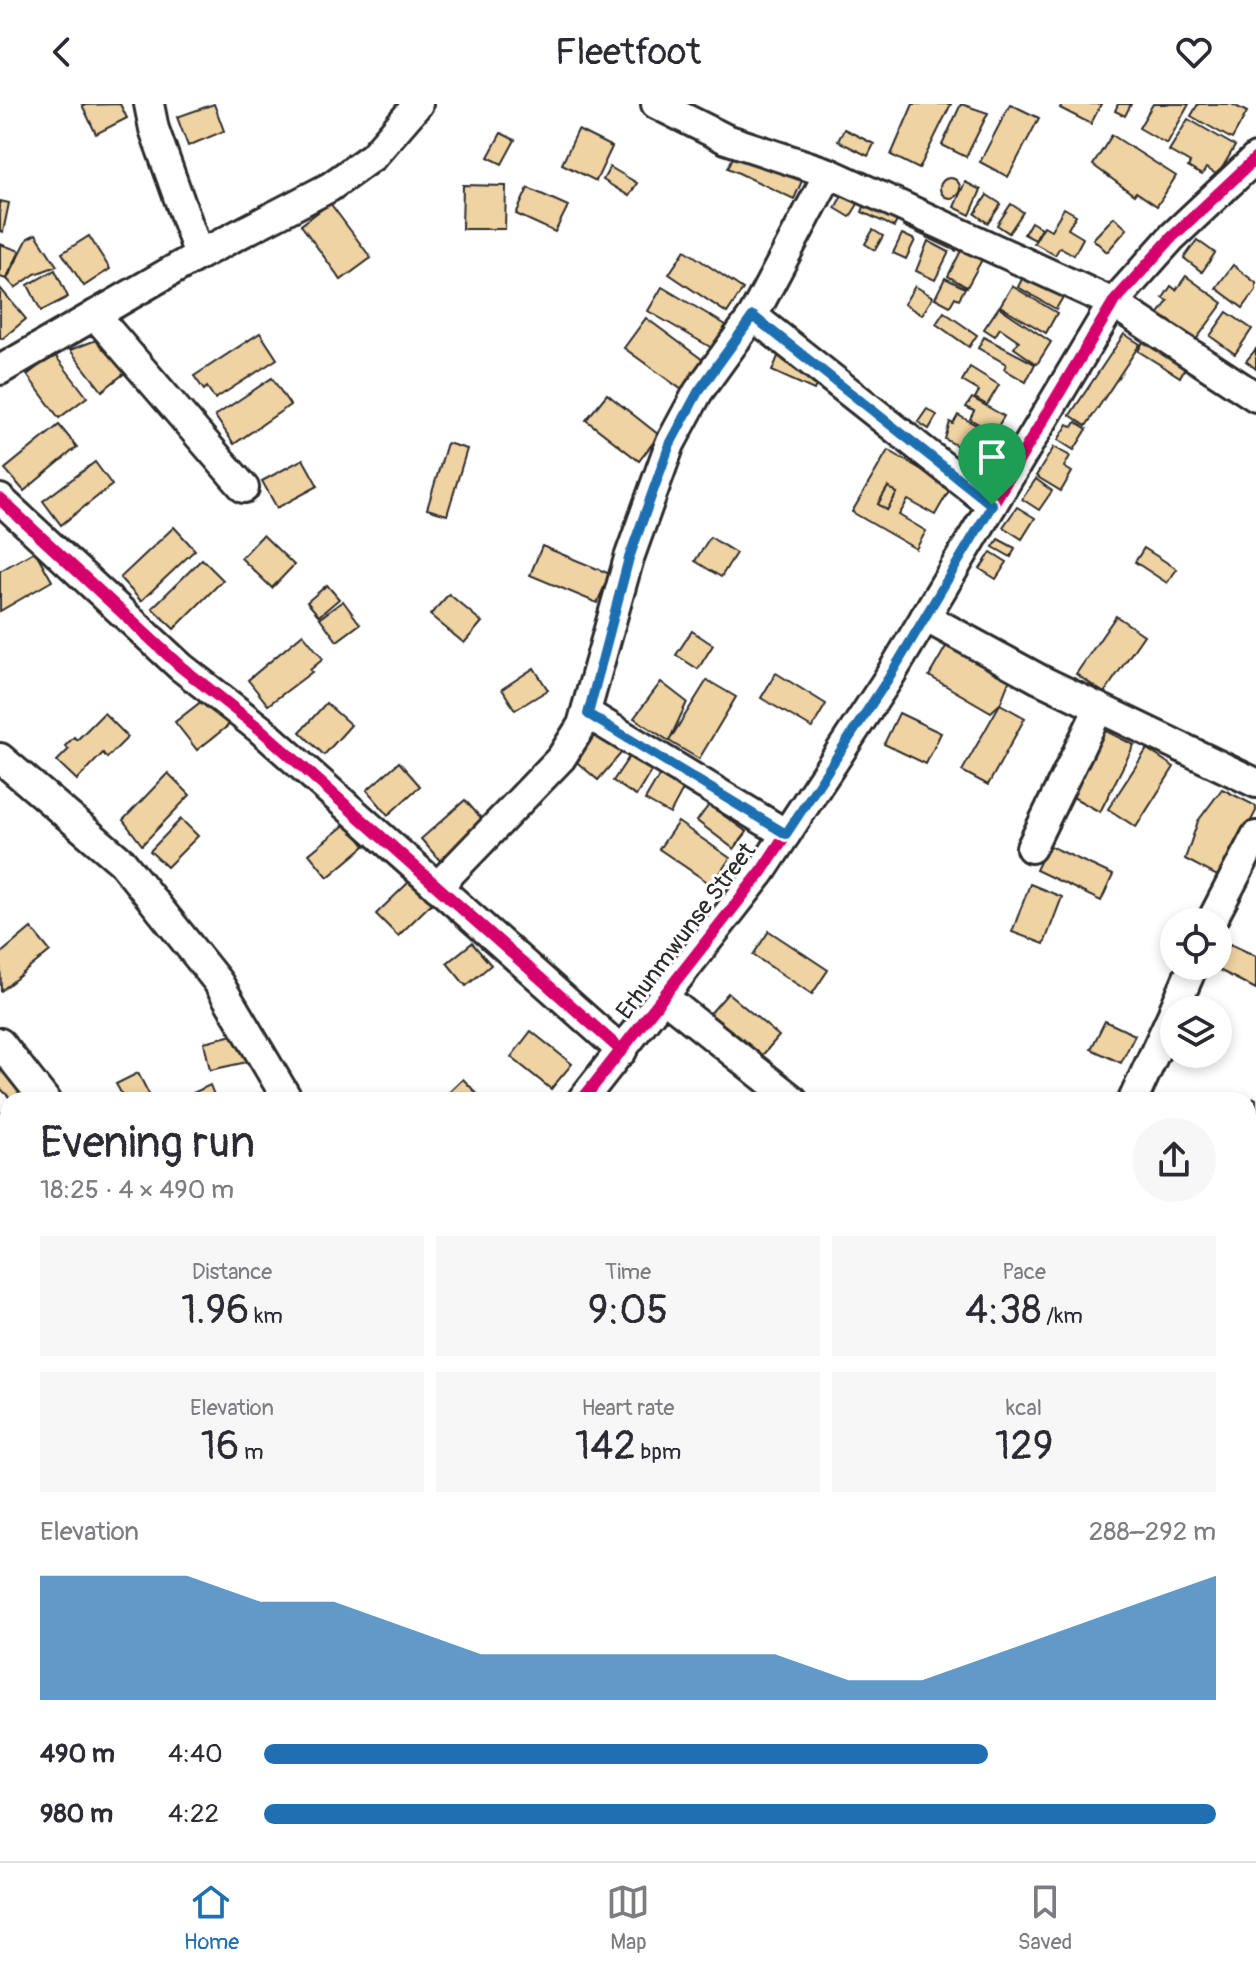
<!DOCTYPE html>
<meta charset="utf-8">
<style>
:root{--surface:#fff;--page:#f7f7f7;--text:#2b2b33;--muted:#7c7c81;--line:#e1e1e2;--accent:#1f6fb2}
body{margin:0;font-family:Pangolin,sans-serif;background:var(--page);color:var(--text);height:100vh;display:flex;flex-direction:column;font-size:30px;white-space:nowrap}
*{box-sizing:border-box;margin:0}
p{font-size:26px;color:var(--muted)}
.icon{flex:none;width:44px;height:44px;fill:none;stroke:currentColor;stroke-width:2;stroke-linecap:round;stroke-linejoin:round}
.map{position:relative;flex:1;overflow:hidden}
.drawer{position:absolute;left:0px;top:988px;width:1256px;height:770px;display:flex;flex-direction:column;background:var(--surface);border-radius:24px 24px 0 0;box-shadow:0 4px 12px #0003}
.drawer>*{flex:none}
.tools{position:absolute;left:1160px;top:804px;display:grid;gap:16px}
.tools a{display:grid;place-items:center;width:72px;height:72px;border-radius:50%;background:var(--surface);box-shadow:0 4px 12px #0003;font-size:40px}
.pin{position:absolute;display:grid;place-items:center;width:68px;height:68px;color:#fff;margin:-82px -34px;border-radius:50% 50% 50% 0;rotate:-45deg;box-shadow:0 0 8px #0007}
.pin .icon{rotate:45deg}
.round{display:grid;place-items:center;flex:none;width:84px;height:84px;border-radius:42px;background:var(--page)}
.headline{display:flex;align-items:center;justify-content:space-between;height:136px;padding:0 40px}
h1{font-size:44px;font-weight:600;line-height:60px}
.stats{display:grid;grid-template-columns:repeat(3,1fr);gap:12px;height:136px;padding:8px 40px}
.stats div{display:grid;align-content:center;border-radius:0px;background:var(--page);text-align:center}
.stats b{font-size:40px;font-weight:600}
.stats small{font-size:22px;font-weight:400}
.stats p{font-size:22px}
.chart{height:224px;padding:16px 40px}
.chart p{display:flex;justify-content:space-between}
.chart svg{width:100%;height:144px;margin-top:8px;fill:var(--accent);opacity:.7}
ul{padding:0 40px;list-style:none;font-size:26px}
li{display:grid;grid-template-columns:128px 96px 1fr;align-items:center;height:60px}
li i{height:20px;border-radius:10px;background:var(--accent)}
header{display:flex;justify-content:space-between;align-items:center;height:104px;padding:0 40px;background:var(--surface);font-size:36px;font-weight:600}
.menu{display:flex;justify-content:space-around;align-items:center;height:112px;border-top:2px solid var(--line);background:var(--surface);font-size:22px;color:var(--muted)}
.menu a{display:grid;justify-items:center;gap:4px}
.menu .active{color:var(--accent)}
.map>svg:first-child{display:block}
</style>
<header><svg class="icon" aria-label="back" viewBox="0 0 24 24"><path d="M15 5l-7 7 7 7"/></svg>Fleetfoot<svg class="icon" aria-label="heart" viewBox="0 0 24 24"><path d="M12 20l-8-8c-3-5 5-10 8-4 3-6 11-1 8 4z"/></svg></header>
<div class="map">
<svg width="1256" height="1757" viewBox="0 0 1256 1757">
<rect width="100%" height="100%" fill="#fff"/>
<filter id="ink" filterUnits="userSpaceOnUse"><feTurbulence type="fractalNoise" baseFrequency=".0125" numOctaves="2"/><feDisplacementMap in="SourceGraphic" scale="16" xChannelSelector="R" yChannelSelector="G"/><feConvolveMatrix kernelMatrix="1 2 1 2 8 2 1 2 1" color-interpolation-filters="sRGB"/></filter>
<g filter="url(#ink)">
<g fill="#f0d3a3" stroke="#2b2b2b" stroke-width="2" fill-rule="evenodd">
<path d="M120 0 127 14 96 30 82 1Z"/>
<path d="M214 0 224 27 188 42 177 13Z"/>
<path d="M913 0H951L919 65 891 51Z"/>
<path d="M961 0 988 9 966 53 942 41Z"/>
<path d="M1010 0 1039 14 1008 73 980 58Z"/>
<path d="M1062 0H1101L1091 20 1060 4Z"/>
<path d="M1118 0H1131L1125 12 1115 7Z"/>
<path d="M1153 0H1189L1167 40 1139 24Z"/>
<path d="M1198 0H1232L1247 8 1232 35 1191 12Z"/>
<path d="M1188 15 1235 42 1218 71 1206 64 1202 71 1188 63 1190 59 1169 47Z"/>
<path d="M844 25 874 40 868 52 838 37Z"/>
<path d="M578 26 612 43 596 77 562 60Z"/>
<path d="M501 29 515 36 502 60 488 53Z"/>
<path d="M1112 31 1176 72 1157 102 1136 88 1134 91 1093 61Z"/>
<path d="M736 46 802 77 794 95 728 64Z"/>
<path d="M610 63 637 79 629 92 603 76Z"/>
<circle cx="950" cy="84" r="10"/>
<path d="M965 78 981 86 970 111 954 103Z"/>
<path d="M463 81 506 82 505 125H462Z"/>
<path d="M528 84 568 102 555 128 516 110Z"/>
<path d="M845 86 861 95 850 113 835 104Z"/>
<path d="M987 91 1001 100 988 119 975 110Z"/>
<path d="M868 93 901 109 894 123 862 108Z"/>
<path d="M0 97 9 99 3 128 0 127Z"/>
<path d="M330 99 371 154 341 176 301 121Z"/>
<path d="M1011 100 1023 108 1009 129 997 121Z"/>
<path d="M1064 104 1076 111 1068 125 1083 134 1074 151 1060 143 1055 151 1034 139 1044 122 1051 126Z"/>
<path d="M908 113 960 138 956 147 903 122Z"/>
<path d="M1114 113 1127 125 1107 148 1093 135Z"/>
<path d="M1031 118 1041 124 1035 136 1024 130Z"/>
<path d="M873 126 883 132 875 146 865 140Z"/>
<path d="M36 130 57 162 35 170 15 184 7 175 28 134Z"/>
<path d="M902 130 915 136 906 155 893 149Z"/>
<path d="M89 132 110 165 84 182 62 149Z"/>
<path d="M1197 136 1215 149 1202 168 1184 154Z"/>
<path d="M928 137 949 148 935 176 916 167Z"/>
<path d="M0 140 20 147 6 175 0 173Z"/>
<path d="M964 141 984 152 967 183 948 172Z"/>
<path d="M685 146 743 185 727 209 669 170Z"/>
<path d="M1233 161 1256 179V186L1243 204 1216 184Z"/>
<path d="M55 166 68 193 41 207 28 181Z"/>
<path d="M1024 171 1063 193 1056 205 1018 183Z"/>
<path d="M1186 172 1223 199 1195 237 1158 211 1168 197 1163 194 1171 182 1176 186Z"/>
<path d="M945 174 965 184 959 195 955 193 950 202 935 194Z"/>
<path d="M915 182 933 193 922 211 904 200Z"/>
<path d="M1012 182 1057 209 1046 229 1000 202Z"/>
<path d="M662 183 726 221 712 244 648 207Z"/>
<path d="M0 184 26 215 2 235 0 233Z"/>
<path d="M999 203 1051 238 1037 260 1014 244 1019 237 1000 224 995 232 984 225Z"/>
<path d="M944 208 977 231 969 243 936 220Z"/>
<path d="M1227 208 1252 225 1235 250 1210 232Z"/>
<path d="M646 214 707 259 685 288 624 244Z"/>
<path d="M260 229 277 255 215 295 207 283 204 286 194 272Z"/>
<path d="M1124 230 1140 240 1086 322 1070 311Z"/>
<path d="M984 233 1035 260 1026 278 1004 265 1006 260 978 244Z"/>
<path d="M1146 233 1188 258 1180 273 1138 247Z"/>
<path d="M99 235 126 268 102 287 70 246Z"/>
<path d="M1256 245V265L1246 257Z"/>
<path d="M54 250 87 293 59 314 27 271Z"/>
<path d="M779 250 822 269 814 286 772 267Z"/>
<path d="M970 263 999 281 987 301 975 294 979 287 962 277Z"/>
<path d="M272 274 290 301 234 340 215 312Z"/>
<path d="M607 290 659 331 639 357 586 316Z"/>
<path d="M972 294 1004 312 994 329 970 315 974 307 966 303Z"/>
<path d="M927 305 937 311 929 325 918 318Z"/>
<path d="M958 311 992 330 979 354 945 335 950 318 953 320Z"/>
<path d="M1076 318 1087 325 1074 346 1058 336 1068 320 1073 323Z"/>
<path d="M59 321 77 343 24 387 5 365Z"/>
<path d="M447 339 467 345 447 411 427 405Z"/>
<path d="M1054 343 1070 352 1064 363 1072 368 1061 387 1036 372Z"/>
<path d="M888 346 951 383 935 411 908 396 899 411 926 427 916 445 852 408ZM888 383 897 389 887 406 878 400Z"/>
<path d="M303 355 318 382 277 404 262 377Z"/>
<path d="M95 358 112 381 61 421 43 397Z"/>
<path d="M1036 375 1052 387 1039 406 1022 395Z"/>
<path d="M888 383 897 389 887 406 878 400Z"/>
<path d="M1017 403 1035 414 1022 435 1003 423Z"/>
<path d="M174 423 195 446 141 497 120 474Z"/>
<path d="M263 431 294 461 272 484 241 454Z"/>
<path d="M710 433 736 449 721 473 695 457Z"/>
<path d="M998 435 1015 444 1011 453 993 443Z"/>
<path d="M542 442 610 470 597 499 530 471Z"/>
<path d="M1144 444 1177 465 1167 479 1135 458Z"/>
<path d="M35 447 52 477 0 507V467Z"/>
<path d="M991 448 1007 458 996 475 980 465Z"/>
<path d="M202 455 223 476 174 525 152 504Z"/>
<path d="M327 481 339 495 319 512 307 498Z"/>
<path d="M449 490 482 518 464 539 430 511Z"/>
<path d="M343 497 360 520 337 537 320 514Z"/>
<path d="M1116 512 1144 531 1104 589 1076 570Z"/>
<path d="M692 527 713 541 698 565 676 551Z"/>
<path d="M303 530 323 555 310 566 312 568 268 601 248 576Z"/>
<path d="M948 539 1010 575 1000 600 991 608 929 572Z"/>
<path d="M534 564 548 586 515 606 502 585Z"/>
<path d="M776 569 826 600 812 624 761 594Z"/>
<path d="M707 576 736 593 699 655 669 637Z"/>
<path d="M661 578 687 598 669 637 634 614Z"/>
<path d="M207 593 229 621 197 646 175 618Z"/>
<path d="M326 599 351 621 324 651 300 628Z"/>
<path d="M1000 600 1025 614 988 681 962 667Z"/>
<path d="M104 609 128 633 107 654 103 649 77 676 57 657 69 645 65 642 74 633 77 636Z"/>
<path d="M899 609 941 629 926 660 884 640Z"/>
<path d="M599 625 623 647 598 676 573 655Z"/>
<path d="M1104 626 1134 641 1100 708 1071 692Z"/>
<path d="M1147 645 1174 663 1136 723 1108 705Z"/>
<path d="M631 650 653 664 636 692 613 677Z"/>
<path d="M399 658 420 682 388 711 367 686Z"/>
<path d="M662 667 686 680 670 710 645 696Z"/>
<path d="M168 669 190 691 142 741 123 716Z"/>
<path d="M1222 685 1256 702V707L1221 774 1185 755 1198 717Z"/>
<path d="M465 696 487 721 443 760 421 735Z"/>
<path d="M709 701 747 728 734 745 697 717Z"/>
<path d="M181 715 198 732 167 763 150 747Z"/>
<path d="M678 718 730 754 712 781 659 745Z"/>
<path d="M347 719 365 742 328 773 309 750Z"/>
<path d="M1048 741 1113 771 1101 797 1036 766Z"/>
<path d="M412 775 434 797 398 832 376 810Z"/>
<path d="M1030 780 1062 793 1044 840 1012 828Z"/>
<path d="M31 824 50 847 1 887 0 850Z"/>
<path d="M769 827 828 866 812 890 753 851Z"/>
<path d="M472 839 491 861 466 882 447 859Z"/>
<path d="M1230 840 1256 852V885L1217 865Z"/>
<path d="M728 889 779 932 759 955 708 912Z"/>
<path d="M1105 917 1135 931 1121 959 1091 945Z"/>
<path d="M531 927 572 960 551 985 511 953Z"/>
<path d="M241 929 247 958 210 966 204 938Z"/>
<path d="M0 962 25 985 12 996 0 984Z"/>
<path d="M138 969 152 996H125L116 980Z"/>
<path d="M463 975 483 996H441Z"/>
<path d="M210 981 216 996H196L193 989Z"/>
<path d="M1254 994 1256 995V1031L1248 1026V1003Z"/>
<path d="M8 1003V1037L0 1043V1010Z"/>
<path d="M8 1198V1231L0 1220V1204Z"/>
<path d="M1253 1213 1256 1215V1277L1251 1286 1248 1220Z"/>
<path d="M1256 1399V1435L1248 1425V1405Z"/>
<path d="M21 1750H76L81 1754 30 1757Z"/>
<path d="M706 1750H721L727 1757H698Z"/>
<path d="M814 1750H841L836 1757H810Z"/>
<path d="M1059 1750H1085L1076 1757 1068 1753 1064 1757Z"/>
<path d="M1087 1750H1091L1097 1757H1079Z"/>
<path d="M1196 1750H1239L1232 1757H1189Z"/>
</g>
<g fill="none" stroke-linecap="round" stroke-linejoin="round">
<defs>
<g id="minor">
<path d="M149 0 154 25 199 151"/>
<path d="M656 0 726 35 829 69 1113 199 1256 293"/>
<path d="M95 211 244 384"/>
<path d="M753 212 992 401"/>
<path d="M0 266 199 151 330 83 373 52 418 0"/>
<path d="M0 395 181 563 260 625 622 947"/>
<path d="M925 513 1039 575 1256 679"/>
<path d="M588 610 786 730"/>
<path d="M0 654 122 758 218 878 288 996"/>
<path d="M1031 744 1099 604"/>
<path d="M437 783 561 654 582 621 629 454 670 340 698 288 753 212 829 69"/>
<path d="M1211 818 1256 732"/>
<path d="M665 894 793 996"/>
<path d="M1174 906 1193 862"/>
<path d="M0 939 45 996"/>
<path d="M582 996 761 768 888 575 1113 199 1172 133 1256 54"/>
<path d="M1133 996 1174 907"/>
<path d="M0 1254 8 1262"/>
<path d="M0 1299 8 1294"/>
<path d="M1248 1324 1256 1335"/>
<path d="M0 1607 8 1599"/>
<path d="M1248 1669 1256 1680"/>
<path d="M753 1750 760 1757"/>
<path d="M1024 1750 1029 1757"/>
<path d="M460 1757 467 1750"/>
</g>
</defs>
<use href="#minor" stroke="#2b2b2b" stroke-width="34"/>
<use href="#minor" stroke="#fff" stroke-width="28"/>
<defs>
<g id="cycleway">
<path d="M0 395 181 563 260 625 622 947"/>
<path d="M582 996 761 768 888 575 1113 199 1172 133 1256 54"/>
</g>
</defs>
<use href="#cycleway" stroke="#fff" stroke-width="17"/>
<use href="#cycleway" stroke="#d6006c" stroke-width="12"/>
</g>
</g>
<g fill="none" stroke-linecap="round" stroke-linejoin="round" filter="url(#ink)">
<defs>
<path id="route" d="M753 212 992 401 888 575 786 730 588 610 629 454 670 340 698 288Z"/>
</defs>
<use href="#route" stroke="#fff" stroke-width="16"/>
<use href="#route" stroke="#1f6fb2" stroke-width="10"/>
</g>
<g text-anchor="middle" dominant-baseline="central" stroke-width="6" stroke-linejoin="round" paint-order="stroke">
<g font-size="24" fill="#2b2b2b" stroke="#fff">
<text transform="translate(686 827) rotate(-53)">Erhunmwunse Street</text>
</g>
</g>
</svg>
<div class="tools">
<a><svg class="icon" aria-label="locate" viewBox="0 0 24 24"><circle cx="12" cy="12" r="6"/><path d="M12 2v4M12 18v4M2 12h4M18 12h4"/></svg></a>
<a><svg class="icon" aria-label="layers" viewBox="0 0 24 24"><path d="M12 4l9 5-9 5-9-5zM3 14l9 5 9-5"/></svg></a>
</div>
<div class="pin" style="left:992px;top:401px;background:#1e9e55"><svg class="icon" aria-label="arrive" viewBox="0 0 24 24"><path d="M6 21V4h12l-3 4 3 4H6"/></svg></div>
<section class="drawer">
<div class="headline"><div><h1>Evening run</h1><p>18:25 · 4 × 490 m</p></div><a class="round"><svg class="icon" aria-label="share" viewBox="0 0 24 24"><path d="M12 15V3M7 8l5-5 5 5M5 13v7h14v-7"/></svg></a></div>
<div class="stats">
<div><p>Distance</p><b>1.96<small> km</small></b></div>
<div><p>Time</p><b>9:05</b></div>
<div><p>Pace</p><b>4:38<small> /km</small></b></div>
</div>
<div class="stats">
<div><p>Elevation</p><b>16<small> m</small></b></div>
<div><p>Heart rate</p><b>142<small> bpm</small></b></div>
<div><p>kcal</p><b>129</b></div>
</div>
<div class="chart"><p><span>Elevation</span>288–292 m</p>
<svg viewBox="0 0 160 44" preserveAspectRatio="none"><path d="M0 44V6L10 6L20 6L30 14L40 14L50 22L60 30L70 30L80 30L90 30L100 30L110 38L120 38L130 30L140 22L150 14L160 6V44z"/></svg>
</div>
<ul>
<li><b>490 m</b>4:40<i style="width:76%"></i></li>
<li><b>980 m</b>4:22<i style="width:100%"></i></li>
</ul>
</section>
</div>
<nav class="menu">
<a class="active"><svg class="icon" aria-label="home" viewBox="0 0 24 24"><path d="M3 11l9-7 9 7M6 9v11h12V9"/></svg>Home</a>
<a><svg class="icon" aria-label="map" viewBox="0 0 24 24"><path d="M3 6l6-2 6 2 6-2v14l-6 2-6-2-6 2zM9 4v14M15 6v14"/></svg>Map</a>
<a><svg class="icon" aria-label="saved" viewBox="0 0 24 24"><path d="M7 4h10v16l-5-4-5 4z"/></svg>Saved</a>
</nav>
